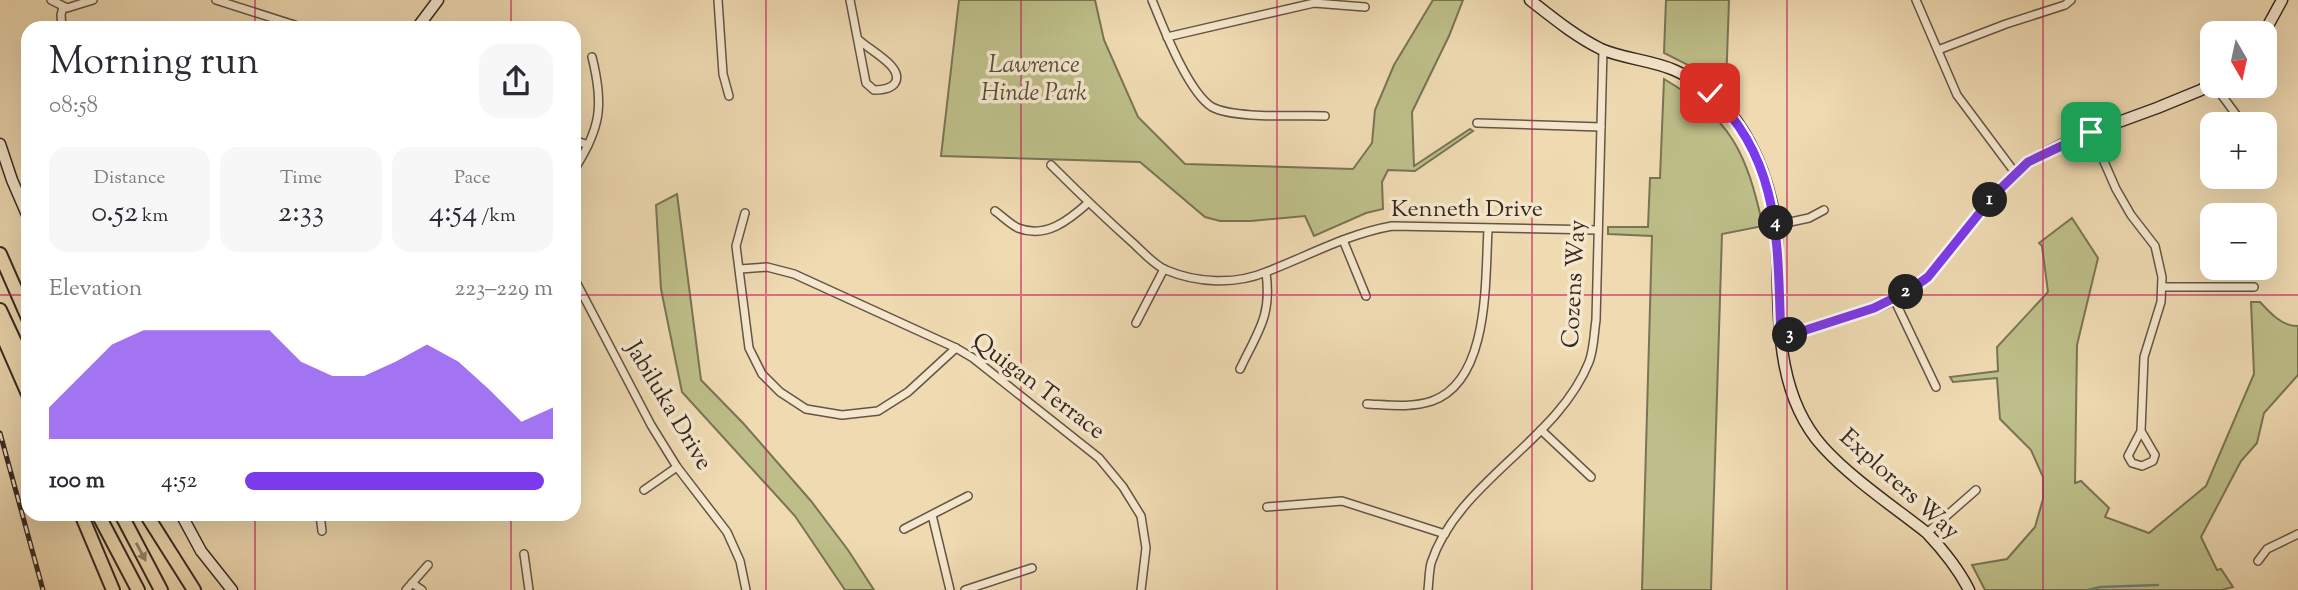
<!DOCTYPE html>
<meta charset="utf-8">
<style>
:root{--surface:#fff;--page:#f7f7f7;--text:#2b2b33;--muted:#7c7c81;--accent:#7c3aed}
body{margin:0;font-family:"Sorts Mill Goudy",serif;background:var(--page);color:var(--text);height:100vh;display:flex;flex-direction:column;font-size:26px;white-space:nowrap}
*{box-sizing:border-box;margin:0}
p{font-size:23px;color:var(--muted)}
.icon{flex:none;width:38px;height:38px;fill:none;stroke:currentColor;stroke-width:2;stroke-linecap:round;stroke-linejoin:round}
.map{position:relative;flex:1;overflow:hidden}
.drawer{position:absolute;left:21px;top:21px;width:560px;height:500px;display:flex;flex-direction:column;background:var(--surface);border-radius:21px;box-shadow:0 7px 28px #0002}
.drawer>*{flex:none}
.needle{width:46px;rotate:171deg}
.tools{position:absolute;left:2200px;top:21px;display:grid;gap:14px}
.tools a{display:grid;place-items:center;width:77px;height:77px;border-radius:14px;background:var(--surface);box-shadow:0 7px 28px #0002;font-size:35px}
.pin{position:absolute;display:grid;place-items:center;width:60px;height:60px;color:#fff;margin:-30px;border-radius:14px;box-shadow:0 4px 10px #0006}
.km{position:absolute;width:35px;height:35px;margin:-18px;border-radius:50%;background:#222;color:#fff;font-size:19px;line-height:35px;text-align:center}
.round{display:grid;place-items:center;flex:none;width:74px;height:74px;border-radius:21px;background:var(--page)}
.overview{display:flex;align-items:center;justify-content:space-between;height:119px;padding:0 28px}
h1{font-size:38px;font-weight:600;line-height:52px}
.figures{display:grid;grid-template-columns:repeat(3,1fr);gap:10px;height:119px;padding:7px 28px}
.figures div{display:grid;align-content:center;border-radius:18px;background:var(--page);text-align:center}
.figures b{font-size:30px;font-weight:600}
.figures small{font-size:19px;font-weight:400}
.figures p{font-size:19px}
.chart{height:196px;padding:14px 28px}
.chart p{display:flex;justify-content:space-between}
.chart svg{width:100%;height:126px;margin-top:7px;fill:var(--accent);opacity:.7}
ul{padding:0 28px;list-style:none;font-size:23px}
li{display:grid;grid-template-columns:112px 84px 1fr;align-items:center;height:52px}
li i{height:18px;border-radius:9px;background:var(--accent)}
.map>svg:first-child{display:block}
</style>
<div class="map">
<svg width="2298" height="590" viewBox="0 0 2298 590">
<rect width="100%" height="100%" fill="#efdab2"/>
<filter id="stains"><feTurbulence type="fractalNoise" baseFrequency=".00286" numOctaves="4"/><feColorMatrix values="0 0 0 0 .2 0 0 0 0 .09 0 0 0 0 .02 0 0 0 .5 -.17"/></filter>
<radialGradient id="worn" r=".72"><stop offset=".6" stop-color="#630" stop-opacity="0"/><stop offset="1" stop-color="#630" stop-opacity=".3"/></radialGradient>
<g fill="#bdbe89" stroke="#797455" stroke-width="2">
<path d="M959 0H1095L1104 40 1138 117 1185 164 1353 169 1372 143 1375 110 1394 65 1433 0H1463L1449 36 1412 112 1414 166 1470 129 1473 131 1415 171 1388 170 1382 182 1383 209 1366 213 1314 236 1305 216 1251 221H1220L1205 217 1140 162 941 156Z"/>
<path d="M1666 0H1729L1726 87 1710 76 1664 53Z"/>
<path d="M1664 79C1732 119 1746 152 1763 226L1722 234 1711 590H1642L1652 236 1608 234V227H1648L1650 178H1660Z"/>
<path d="M677 194 701 380 743 423 811 501 848 550 874 590H845L795 516 682 392 661 289 656 205Z"/>
<path d="M2072 218 2098 258 2077 345 2075 483 2081 481 2109 508 2105 517 2149 533 2206 486 2254 374 2251 302H2260C2270 313 2283 327 2298 326V375L2264 413 2257 443 2241 461 2201 537 2217 570 2221 569 2233 587 2222 590H1985L1972 565 2007 559 2035 527 2043 499V477L2031 450 2000 419 1997 378 1953 382 1950 377 1998 371 1997 347 2048 292 2042 246 2039 243Z"/>
</g>
<g fill="none" stroke-linecap="round" stroke-linejoin="round">
<path stroke="#728077" stroke-width="2.5" d="M2088 590 2100 587 2158 585"/>
<defs>
<g id="street">
<path d="M51 0 67 8 93 0"/>
<path d="M216 0 304 28"/>
<path d="M718 0 723 74 729 96"/>
<path d="M850 0 866 83 874 90C881 90 891 89 895 83 905 67 867 49 858 39"/>
<path d="M1152 0C1163 27 1188 92 1212 107 1234 119 1298 115 1325 116"/>
<path d="M1916 0 1957 95 2016 174"/>
<path d="M62 28 61 15 63 7"/>
<path d="M1167 37 1314 3 1365 7"/>
<path d="M1938 50 2006 24 2065 5 2071 0"/>
<path d="M2215 86 2243 124"/>
<path d="M1477 123 1601 127"/>
<path d="M2091 132 2116 189 2131 215 2155 246 2162 277 2161 302 2144 357 2141 431 2128 456 2132 463 2142 466 2153 461 2155 455 2141 431"/>
<path d="M574 140 588 145"/>
<path d="M1051 165C1078 192 1105 218 1133 243 1143 252 1154 265 1166 270 1197 283 1235 285 1266 272 1308 256 1347 234 1392 226L1598 230"/>
<path d="M574 170C601 128 604 105 592 57"/>
<path d="M995 211C1002 216 1010 224 1018 228 1046 239 1069 220 1088 203"/>
<path d="M745 213 736 246 749 348 762 374 780 392 806 409 842 415 878 411 908 392 956 348"/>
<path d="M1776 225 1809 218 1824 210"/>
<path d="M1343 240 1366 296"/>
<path d="M740 269 767 267 794 274 956 348 973 358 1099 458 1123 487 1141 516 1146 548 1141 590"/>
<path d="M574 278 651 425 677 467 727 532 740 561 746 590"/>
<path d="M2163 287H2254"/>
<path d="M1894 299 1936 387"/>
<path d="M1136 323 1164 269"/>
<path d="M1240 369C1258 331 1272 316 1266 273"/>
<path d="M1367 404C1389 405 1411 408 1432 401 1490 381 1485 279 1488 230"/>
<path d="M1541 430 1591 477"/>
<path d="M644 490 677 467"/>
<path d="M1267 507 1342 501 1445 534"/>
<path d="M320 514 322 531"/>
<path d="M932 515 950 590"/>
<path d="M904 529 968 496"/>
<path d="M1927 533 1976 490"/>
<path d="M524 554 529 590"/>
<path d="M2258 561 2267 549 2298 534"/>
<path d="M412 583 422 590"/>
<path d="M406 590 428 565"/>
<path d="M965 590 1032 568"/>
<path d="M1428 590C1429 581 1429 572 1431 563 1458 481 1557 442 1589 362 1594 349 1594 333 1596 320L1603 49"/>
</g>
<g id="secondary">
<path d="M1530 0C1553 18 1575 36 1601 49 1624 59 1651 60 1674 70 1737 97 1766 162 1776 225 1781 300 1769 387 1823 447 1851 478 1894 507 1927 533 1944 551 1958 568 1969 590"/>
<path d="M417 28 438 0"/>
<path d="M2264 33 2282 0"/>
<path d="M0 144 12 180 28 217"/>
<path d="M1781 338 1874 308 1894 299 1928 277 1994 195 2028 162 2075 138 2157 108 2201 90 2212 83"/>
<path d="M181 514 201 551 232 590"/>
</g>
<g id="highway">
<path d="M0 254 28 318"/>
<path d="M0 310 28 370"/>
<path d="M0 330 28 394"/>
<path d="M81 514 113 590"/>
<path d="M98 514 138 590"/>
<path d="M121 514 161 590"/>
<path d="M146 514 194 590"/>
</g>
</defs>
<use href="#street" stroke="#645545" stroke-width="10"/>
<use href="#secondary" stroke="#352921" stroke-width="13"/>
<use href="#highway" stroke="#352921" stroke-width="16"/>
<use href="#street" stroke="#f5e7cd" stroke-width="7"/>
<use href="#secondary" stroke="#f5e7cd" stroke-width="10"/>
<use href="#highway" stroke="#efdab2" stroke-width="12"/>
<defs>
<path id="rail" d="M0 433 43 590"/>
</defs>
<use href="#rail" stroke="#352921" stroke-width="5"/>
<use href="#rail" stroke="#f5e7cd" stroke-width="2.5" stroke-dasharray="8" stroke-linecap="butt"/>
</g>
<defs><path id="oneway-solid" d="M-6-.8H1V-3.2L6.5 0L1 3.2V.8H-6Z" transform="scale(1.75)"/></defs>
<use fill="#92826a" href="#oneway-solid" transform="translate(141 552) rotate(62)"/>
<g fill="none" stroke-linecap="round" stroke-linejoin="round">
<defs>
<path id="route" d="M1710 93C1783 161 1777 247 1781 338L1874 308 1910 290 1928 277 1994 195 2028 162 2091 132"/>
</defs>
<use href="#route" stroke="#fff" stroke-width="14"/>
<use href="#route" stroke="#7c3aed" stroke-width="9"/>
</g>
<path fill="none" stroke="#c2185b" stroke-width="2" stroke-opacity="0.55" d="M255 0V28M511 0V28M766 0V590M1021 0V590M1277 0V590M1532 0V590M1787 0V590M2043 0V590M0 295H28M574 295H2298M255 514V590M511 514V590"/>
<g text-anchor="middle" dominant-baseline="central" stroke-width="7" stroke-linejoin="round" paint-order="stroke">
<g font-size="24" font-style="italic" fill="#574e3b" stroke="#f5e7cd">
<text x="1034" y="66">Lawrence<tspan x="1034" dy="28">Hinde Park</tspan></text>
</g>
<g font-size="24" fill="#352921" stroke="#f5e7cd">
<text x="1467" y="210">Kenneth Drive</text>
<text transform="translate(1575 284) rotate(-87)">Cozens Way</text>
<text transform="translate(1038 387) rotate(37)">Quigan Terrace</text>
<text transform="translate(668 406) rotate(59)">Jabiluka Drive</text>
<text transform="translate(1899 485) rotate(42)">Explorers Way</text>
</g>
</g>
<rect width="100%" height="100%" filter="url(#stains)"/>
<rect width="100%" height="100%" fill="url(#worn)"/>
</svg>
<div class="tools">
<a><svg class="needle" viewBox="-14 -14 28 28"><path d="M0-13l5 13h-10z" fill="#e53935"/><path d="M0 13l5-13h-10z" fill="#7c7c81"/></svg></a>
<a>+</a>
<a>−</a>
</div>
<div class="pin" style="left:2091px;top:132px;background:#1e9e55"><svg class="icon" aria-label="arrive" viewBox="0 0 24 24"><path d="M6 21V4h12l-3 4 3 4H6"/></svg></div>
<div class="pin" style="left:1710px;top:93px;background:#d93025"><svg class="icon" aria-label="check" viewBox="0 0 24 24"><path d="M5 12l5 5 9-10"/></svg></div>
<b class="km" style="left:1990px;top:200px">1</b>
<b class="km" style="left:1906px;top:292px">2</b>
<b class="km" style="left:1790px;top:335px">3</b>
<b class="km" style="left:1776px;top:223px">4</b>
<section class="drawer">
<div class="overview"><div><h1>Morning run</h1><p>08:58</p></div><a class="round"><svg class="icon" aria-label="share" viewBox="0 0 24 24"><path d="M12 15V3M7 8l5-5 5 5M5 13v7h14v-7"/></svg></a></div>
<div class="figures">
<div><p>Distance</p><b>0.52<small> km</small></b></div>
<div><p>Time</p><b>2:33</b></div>
<div><p>Pace</p><b>4:54<small> /km</small></b></div>
</div>
<div class="chart"><p><span>Elevation</span>223–229 m</p>
<svg viewBox="0 0 160 44" preserveAspectRatio="none"><path d="M0 44V33L10 22L20 11L30 6L40 6L50 6L60 6L70 6L80 17L90 22L100 22L110 17L120 11L130 17L140 27L150 38L160 33V44z"/></svg>
</div>
<ul>
<li><b>100 m</b>4:52<i style="width:97%"></i></li>
</ul>
</section>
</div>
